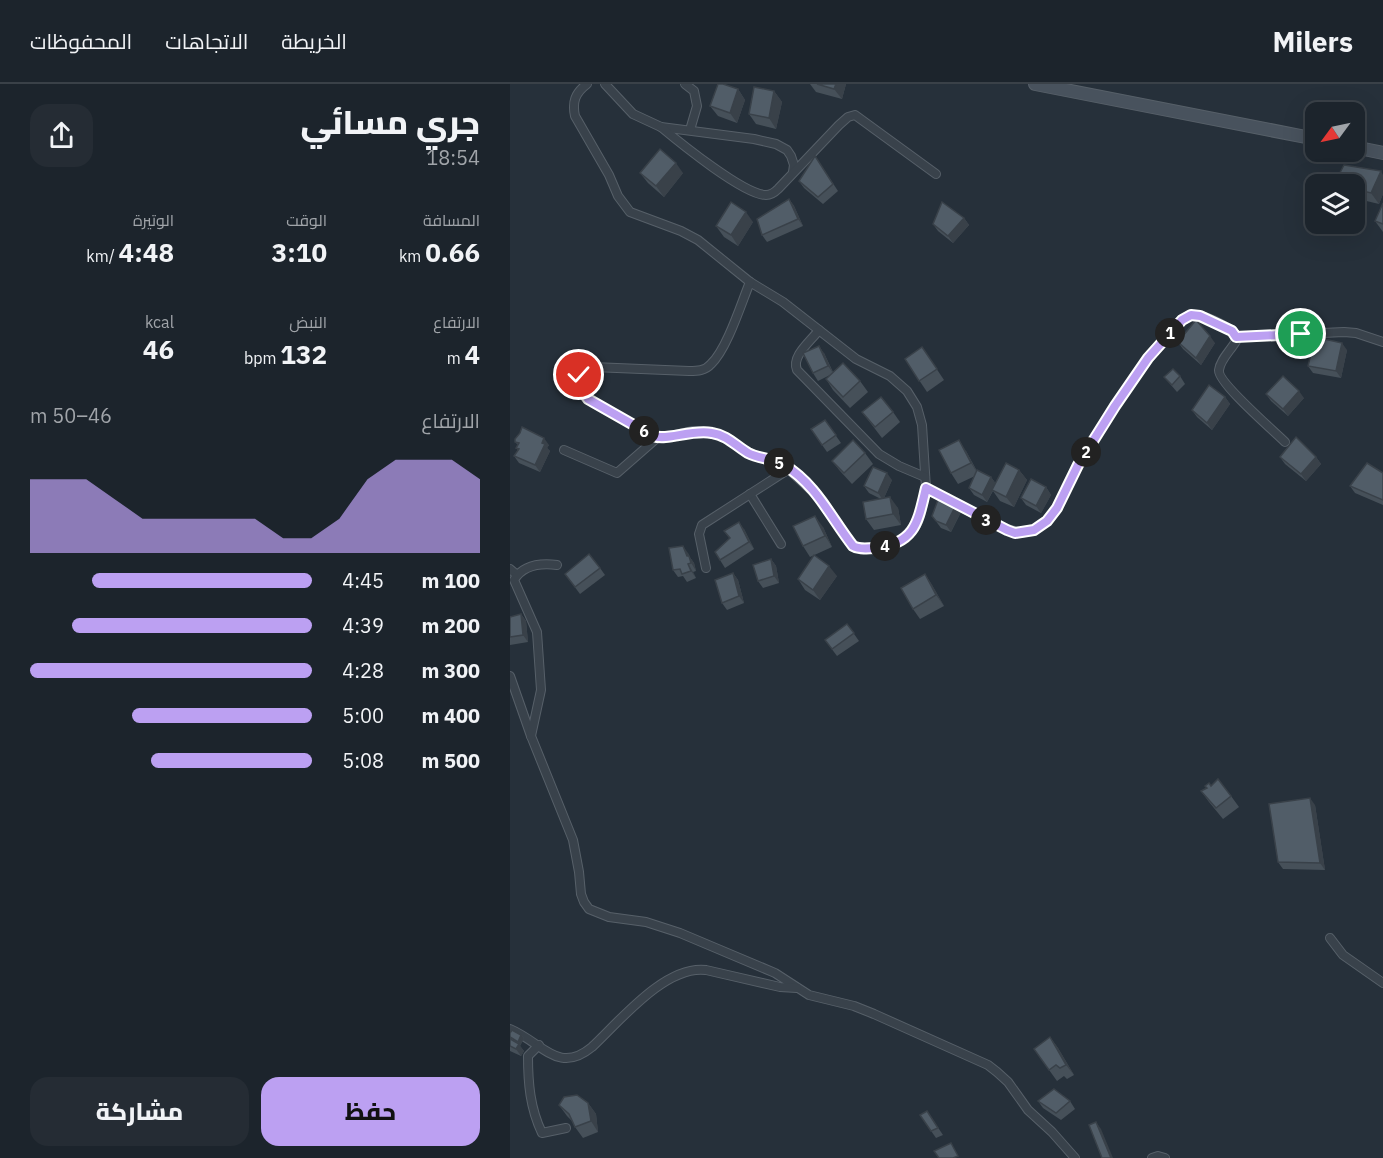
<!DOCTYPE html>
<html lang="ar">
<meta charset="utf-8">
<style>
:root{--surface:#1c242c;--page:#252c34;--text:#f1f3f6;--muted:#a0a4a9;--line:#3a4148;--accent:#bca0f2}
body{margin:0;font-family:"IBM Plex Sans",Cairo,sans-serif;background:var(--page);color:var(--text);direction:rtl;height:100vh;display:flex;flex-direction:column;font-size:22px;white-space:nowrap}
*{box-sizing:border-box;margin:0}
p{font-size:20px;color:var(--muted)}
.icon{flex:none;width:33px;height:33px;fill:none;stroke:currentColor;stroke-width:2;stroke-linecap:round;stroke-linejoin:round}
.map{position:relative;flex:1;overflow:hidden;direction:ltr}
.drawer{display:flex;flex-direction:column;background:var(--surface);width:510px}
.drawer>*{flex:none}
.needle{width:39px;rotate:237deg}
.fabs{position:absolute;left:795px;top:18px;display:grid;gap:12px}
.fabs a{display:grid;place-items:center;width:60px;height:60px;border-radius:12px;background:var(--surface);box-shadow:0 6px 24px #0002,0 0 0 2px var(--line);font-size:30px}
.pin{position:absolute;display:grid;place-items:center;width:51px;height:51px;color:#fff;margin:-26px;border:3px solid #fff;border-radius:50%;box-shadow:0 2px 6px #0007}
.km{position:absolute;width:30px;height:30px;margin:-15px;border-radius:50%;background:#222;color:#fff;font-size:16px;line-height:30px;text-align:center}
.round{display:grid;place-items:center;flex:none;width:63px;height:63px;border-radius:18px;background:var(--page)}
.overview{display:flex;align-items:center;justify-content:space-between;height:102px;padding:0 30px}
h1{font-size:33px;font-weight:800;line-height:45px}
.figures{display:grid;grid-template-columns:repeat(3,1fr);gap:9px;height:102px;padding:6px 30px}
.figures div{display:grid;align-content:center}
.figures b{font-size:26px;font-weight:800}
.figures small{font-size:16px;font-weight:400}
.figures p{font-size:16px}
.chart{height:168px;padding:12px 30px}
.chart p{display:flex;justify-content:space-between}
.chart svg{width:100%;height:108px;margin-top:6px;fill:var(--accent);opacity:.7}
.primary-button{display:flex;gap:12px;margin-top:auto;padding:12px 30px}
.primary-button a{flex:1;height:69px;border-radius:18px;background:var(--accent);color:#111;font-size:24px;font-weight:800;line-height:69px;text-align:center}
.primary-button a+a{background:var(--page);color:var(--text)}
ul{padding:0 30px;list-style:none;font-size:20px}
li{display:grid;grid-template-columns:96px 72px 1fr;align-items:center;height:45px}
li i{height:15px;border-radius:8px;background:var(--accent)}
header{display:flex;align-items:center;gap:36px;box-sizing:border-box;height:84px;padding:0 30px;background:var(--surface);border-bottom:2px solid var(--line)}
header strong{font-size:28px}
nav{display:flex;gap:33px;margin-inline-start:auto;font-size:21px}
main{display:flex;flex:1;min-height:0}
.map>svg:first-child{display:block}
</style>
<header>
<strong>Milers</strong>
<nav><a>الخريطة</a><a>الاتجاهات</a><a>المحفوظات</a></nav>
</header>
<main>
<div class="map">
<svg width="873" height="1074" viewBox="0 0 873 1074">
<rect width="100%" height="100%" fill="#26303a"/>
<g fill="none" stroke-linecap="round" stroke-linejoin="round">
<defs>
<g id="minor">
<path d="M77 0C65 9 62 18 65 32L99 91 108 112 120 128 171 147 188 156 240 198 273 218 346 275 380 292 397 307 407 323 412 341 416 404C436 414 496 451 515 448 524 447 533 441 539 434 553 418 559 397 570 378 595 337 621 295 653 257 660 249 668 236 679 232 691 228 716 241 724 250L726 257C721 266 710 276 709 286 707 298 764 347 775 358"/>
<path d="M95 0 123 30 151 43 244 55 266 60 277 66 281 72 284 81 283 88"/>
<path d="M175 0 184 7 187 22 180 46"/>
<path d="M151 43C169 58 234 111 256 111 261 111 265 108 268 105L329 41 338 33 345 31 426 90"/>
<path d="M240 198C231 220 217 265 201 280 195 287 187 287 179 287L83 283C69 287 63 299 73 311 86 324 125 340 143 352L152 354 183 347 201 348 218 354 238 369 273 380 313 417 339 457 347 464C372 464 402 461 410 432 413 423 414 413 416 404"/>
<path d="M309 246C301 257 281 272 287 286L369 370 389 382 415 393"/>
<path d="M726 253 834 248 846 249 873 258"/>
<path d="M54 366 107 389 147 354"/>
<path d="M240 410 271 460"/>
<path d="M196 484 189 450 192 441 279 385"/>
<path d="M0 485 7 491"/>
<path d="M0 592 21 652 63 756 69 788 71 810 74 818 79 825 99 833 136 838 170 849 265 889 299 911 344 922 364 930 478 981 487 988 498 998 518 1026 542 1048 565 1074"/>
<path d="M21 652 31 606 27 548 4 496C13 481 31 479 47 481"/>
<path d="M820 854 833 871 873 899"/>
<path d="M0 945C33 959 48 991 82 963 110 937 155 881 196 886L270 903 287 904"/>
<path d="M29 961 18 972C18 999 20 1024 32 1049L56 1044"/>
<path d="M642 1074 648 1072 655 1074"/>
</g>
<g id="secondary">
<path d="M525 0 806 55"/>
<path d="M844 63 873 69"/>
</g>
</defs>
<use href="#minor" stroke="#576069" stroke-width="10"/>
<use href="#secondary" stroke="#576069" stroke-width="14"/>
<use href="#minor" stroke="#39424b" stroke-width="8"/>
<use href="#secondary" stroke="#48525d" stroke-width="12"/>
</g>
<g fill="#465059">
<path d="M300 0H336L332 15 306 8Z"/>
<path d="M228 5 235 16 227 39 208 32 200 22Z"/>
<path d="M264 7 272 18 266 45 246 40 239 30Z"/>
<path d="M305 72 328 107 313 120 294 104 289 97Z"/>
<path d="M130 89H173L154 113 138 99Z"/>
<path d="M873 91V110L869 120 844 114V100Z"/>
<path d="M279 115 284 122 293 142 257 158 252 151Z"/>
<path d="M873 119V148L865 137Z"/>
<path d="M454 134 459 141 443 159 428 147 423 140Z"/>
<path d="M243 138 228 162 214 153 206 142Z"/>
<path d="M668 258 705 259 691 281 673 265Z"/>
<path d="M412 263 434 296 417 308 395 275Z"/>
<path d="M837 266 831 294 803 289 798 282Z"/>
<path d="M314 269 323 288 350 297 358 308 340 324 323 306 316 295 320 291 308 297 303 289Z"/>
<path d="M670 292 675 300 667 308 654 293Z"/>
<path d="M756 310 794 314 778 332 761 317Z"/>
<path d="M715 313 720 320 702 346 687 333 682 326Z"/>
<path d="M352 328H383L390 338 372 354Z"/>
<path d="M315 336 331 359 317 368 301 345Z"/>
<path d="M5 358 39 361 37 364 40 367 30 388 9 379 4 372 8 366 6 364 8 361Z"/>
<path d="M456 367 467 387 481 393 486 400 509 386 517 396 504 423 490 417 483 407 477 418 464 411 459 404 465 392 448 400 441 389Z"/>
<path d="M355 369 363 380 342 400 330 387 322 377Z"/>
<path d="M770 373H806L811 380 796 397 775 380Z"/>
<path d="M873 389V421L845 409 840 402Z"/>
<path d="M382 396 374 414 388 424 391 441 364 446 356 435 371 415 359 409 354 402Z"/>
<path d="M536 403 541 411 531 429 516 421 511 414Z"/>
<path d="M446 421 451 428 441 448 431 444 422 432Z"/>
<path d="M313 443 322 463 300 473 293 462Z"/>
<path d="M234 445 244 465 215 484 205 468 220 455 214 447Z"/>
<path d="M178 469 179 472 184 479 186 487 183 488 186 494 177 498 173 492 168 493 163 486Z"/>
<path d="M261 475 266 482 269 499 253 504 248 497Z"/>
<path d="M90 484 95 491 70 510 55 490Z"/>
<path d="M223 489 228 496 234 519 217 526 212 519Z"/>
<path d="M415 490 422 501 434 522 410 535 403 525Z"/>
<path d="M327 492 310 516 295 506 288 495Z"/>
<path d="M11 530 16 537 18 558 0 561V533Z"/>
<path d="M337 540 349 557 327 572 315 556Z"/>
<path d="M695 702H701L721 712 729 723 713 735 699 718 691 707 696 704Z"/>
<path d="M805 721 815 786 773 785 768 778Z"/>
<path d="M0 949 11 951 14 954 10 962 14 967 11 972 0 967V955L3 957 0 954Z"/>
<path d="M540 953 548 964 564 991 557 995 554 992 547 997 524 965Z"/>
<path d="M528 1017H560L565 1025 551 1036 533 1024Z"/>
<path d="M78 1019 86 1030 88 1048 73 1054 65 1043 62 1037 57 1032 49 1021Z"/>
<path d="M417 1027 433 1051 426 1054 410 1031Z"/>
</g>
<g fill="#394149">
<path d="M326 0H336L332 15 324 5Z"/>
<path d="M228 5 235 16 227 39 220 29Z"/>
<path d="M264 7 272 18 266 45 259 34Z"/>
<path d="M166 79 173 89 154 113 146 102Z"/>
<path d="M871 87 873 91V110L869 120 861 109Z"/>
<path d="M279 115 284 122 293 142 288 135Z"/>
<path d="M236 128 243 138 228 162 221 151Z"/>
<path d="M454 134 459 141 443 159 438 152Z"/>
<path d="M700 252 705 259 691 281 686 274Z"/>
<path d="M832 259 837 266 831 294 826 287Z"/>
<path d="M309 262 314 269 323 289 318 282Z"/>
<path d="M789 307 794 314 778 332 773 325Z"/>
<path d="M715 313 720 320 702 346 697 339Z"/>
<path d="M34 354 39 361 37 364 40 367 30 388 25 381Z"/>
<path d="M449 356 456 367 468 390 461 379Z"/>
<path d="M806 373 811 380 796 397 791 390Z"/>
<path d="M509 386 517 396 504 423 496 413Z"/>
<path d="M377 389 382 396 373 416 368 409Z"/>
<path d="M481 393 486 400 477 418 472 411Z"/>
<path d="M536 403 541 411 531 429 526 422Z"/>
<path d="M380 413 388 424 391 441 383 430Z"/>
<path d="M446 421 451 428 441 448 436 441Z"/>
<path d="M305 432 313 443 322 463 315 452Z"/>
<path d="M229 438 234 445 244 465 239 458Z"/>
<path d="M173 462 178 469 180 474 179 472 184 479 186 487 177 472Z"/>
<path d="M261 475 266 482 269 499 264 492Z"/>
<path d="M178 480 183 488 186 494 181 487Z"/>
<path d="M319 482 327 492 310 516 303 506Z"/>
<path d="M223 489 228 496 234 519 229 512Z"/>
<path d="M415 490 422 501 434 522 426 511Z"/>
<path d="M11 530 16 537 18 558 13 551Z"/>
<path d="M800 714 805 721 815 786 810 779Z"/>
<path d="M11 951 14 954 10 962 14 967 11 972 6 965 9 960 8 958Z"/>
<path d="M540 953 548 964 564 991 556 981Z"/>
<path d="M78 1019 86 1030 88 1048 81 1037Z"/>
<path d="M586 1038 591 1045 603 1074H601Z"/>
</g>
<g fill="#515d68" stroke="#394149" stroke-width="1.5">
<path d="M208 0H213L228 5 220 29 200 22Z"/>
<path d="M307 0H326L324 5Z"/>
<path d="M244 3 264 7 259 34 239 30Z"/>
<path d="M150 65 166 79 146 102 130 89Z"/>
<path d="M305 72 323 100 308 113 289 97Z"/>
<path d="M834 81 871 87 861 109 844 105V100H824Z"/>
<path d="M279 115 288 135 252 151 247 135Z"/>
<path d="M221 118 236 128 221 151 206 142Z"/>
<path d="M432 118 454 134 438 152 423 140Z"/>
<path d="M873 119V140L865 137Z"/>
<path d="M686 236 700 252 686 274 668 258Z"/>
<path d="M805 253 832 259 826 287 798 282Z"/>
<path d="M309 262 318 282 303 289 293 269Z"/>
<path d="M412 263 427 285 409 297 395 275Z"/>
<path d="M333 279 350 297 333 313 316 295Z"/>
<path d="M663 285 670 292 662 301 654 293Z"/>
<path d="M773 292 789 307 773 325 756 310Z"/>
<path d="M699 301 715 313 697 339 682 326Z"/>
<path d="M371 313 383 328 365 343 352 328Z"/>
<path d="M315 336 326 351 312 361 301 345Z"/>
<path d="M12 343 34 354 32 359 35 360 25 381 4 372 9 365 6 364 9 359 5 358V355L10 349Z"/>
<path d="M786 353 806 373 791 390 770 373Z"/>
<path d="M343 356 355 369 334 389 322 377Z"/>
<path d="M449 356 461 379 441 389 429 366Z"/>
<path d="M496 379 509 386 496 413 482 406Z"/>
<path d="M857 379 873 389V416L840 402Z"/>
<path d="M363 383 377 389 368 409 354 402Z"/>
<path d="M467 386 481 393 472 411 459 404Z"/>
<path d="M521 395 536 403 526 422 511 414Z"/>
<path d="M380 413 383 430 356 435 353 418Z"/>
<path d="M429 413 446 421 436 441 426 437 422 432Z"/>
<path d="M305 432 315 452 293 462 283 442Z"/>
<path d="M229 438 239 458 210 476 205 468 220 454 214 447Z"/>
<path d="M173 462 177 472H179L181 479 178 480 181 487 172 490 170 485 163 486 159 464Z"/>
<path d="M79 470 90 484 65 503 55 490Z"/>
<path d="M304 471 319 482 303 506 288 495Z"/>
<path d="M261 475 264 492 248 497 243 481Z"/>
<path d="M223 489 229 512 212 519 205 496Z"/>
<path d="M415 490 426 511 403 525 391 504Z"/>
<path d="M11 530 13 551 0 553V533Z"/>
<path d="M337 540 344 549 322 565 315 556Z"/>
<path d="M708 695 721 712 706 724 691 707 697 704 695 702 699 699 701 702Z"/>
<path d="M800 714 810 779 768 778 759 720Z"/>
<path d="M2 946 11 951 8 958 0 953V949Z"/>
<path d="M540 953 556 981 550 984 546 981 539 986 524 965Z"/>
<path d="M0 955 9 960 6 965 0 962Z"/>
<path d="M544 1005 560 1017 546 1029 528 1017Z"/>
<path d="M67 1011 78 1019 81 1037 65 1043 59 1030 49 1021 54 1013Z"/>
<path d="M417 1027 428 1044 421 1047 410 1031Z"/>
<path d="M586 1038 601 1074H592L579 1041Z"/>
<path d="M441 1059 448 1072 443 1074H429L424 1067Z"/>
</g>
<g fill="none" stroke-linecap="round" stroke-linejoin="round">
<defs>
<path id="route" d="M69 291 68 301 78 315 143 352C158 357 181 345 202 349 217 351 226 362 238 369 249 375 263 374 274 381 306 400 321 434 343 462 349 466 358 464 366 464 406 459 408 437 416 404L497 446 505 449 524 446 537 437 547 424 568 381 605 322 638 274 672 236 681 231 690 232 722 247 726 253 791 250"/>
</defs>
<use href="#route" stroke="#fff" stroke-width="12"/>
<use href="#route" stroke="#bca0f2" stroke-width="8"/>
</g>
</svg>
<div class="fabs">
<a><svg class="needle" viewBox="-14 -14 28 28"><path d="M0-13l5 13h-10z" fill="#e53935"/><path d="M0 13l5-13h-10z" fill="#a0a4a9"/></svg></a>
<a><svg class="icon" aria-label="layers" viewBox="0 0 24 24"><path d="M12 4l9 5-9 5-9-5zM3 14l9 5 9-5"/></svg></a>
</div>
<div class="pin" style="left:791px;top:250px;background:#1e9e55"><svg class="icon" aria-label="arrive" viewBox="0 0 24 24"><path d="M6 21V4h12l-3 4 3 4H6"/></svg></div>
<div class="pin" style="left:69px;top:291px;background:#d93025"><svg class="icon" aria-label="check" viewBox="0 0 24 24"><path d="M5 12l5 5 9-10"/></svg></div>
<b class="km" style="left:660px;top:249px">1</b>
<b class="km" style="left:576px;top:368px">2</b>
<b class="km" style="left:476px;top:436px">3</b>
<b class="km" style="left:375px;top:462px">4</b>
<b class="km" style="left:269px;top:379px">5</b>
<b class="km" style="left:134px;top:347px">6</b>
</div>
<section class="drawer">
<div class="overview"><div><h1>جري مسائي</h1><p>18:54</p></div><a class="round"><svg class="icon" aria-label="share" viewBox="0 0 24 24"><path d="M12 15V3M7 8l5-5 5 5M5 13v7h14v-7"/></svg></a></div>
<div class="figures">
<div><p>المسافة</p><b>0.66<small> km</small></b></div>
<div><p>الوقت</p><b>3:10</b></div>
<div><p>الوتيرة</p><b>4:48<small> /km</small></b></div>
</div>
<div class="figures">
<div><p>الارتفاع</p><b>4<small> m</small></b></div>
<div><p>النبض</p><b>132<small> bpm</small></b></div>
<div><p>kcal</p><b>46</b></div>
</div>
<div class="chart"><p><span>الارتفاع</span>46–50 m</p>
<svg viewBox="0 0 160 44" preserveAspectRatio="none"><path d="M0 44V14L10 14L20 14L30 22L40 30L50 30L60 30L70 30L80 30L90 38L100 38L110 30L120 14L130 6L140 6L150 6L160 14V44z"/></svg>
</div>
<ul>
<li><b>100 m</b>4:45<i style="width:78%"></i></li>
<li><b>200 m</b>4:39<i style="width:85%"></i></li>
<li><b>300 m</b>4:28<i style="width:100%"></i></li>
<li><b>400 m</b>5:00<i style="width:64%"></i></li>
<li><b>500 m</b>5:08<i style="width:57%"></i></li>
</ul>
<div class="primary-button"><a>حفظ</a><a>مشاركة</a></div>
</section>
</main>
